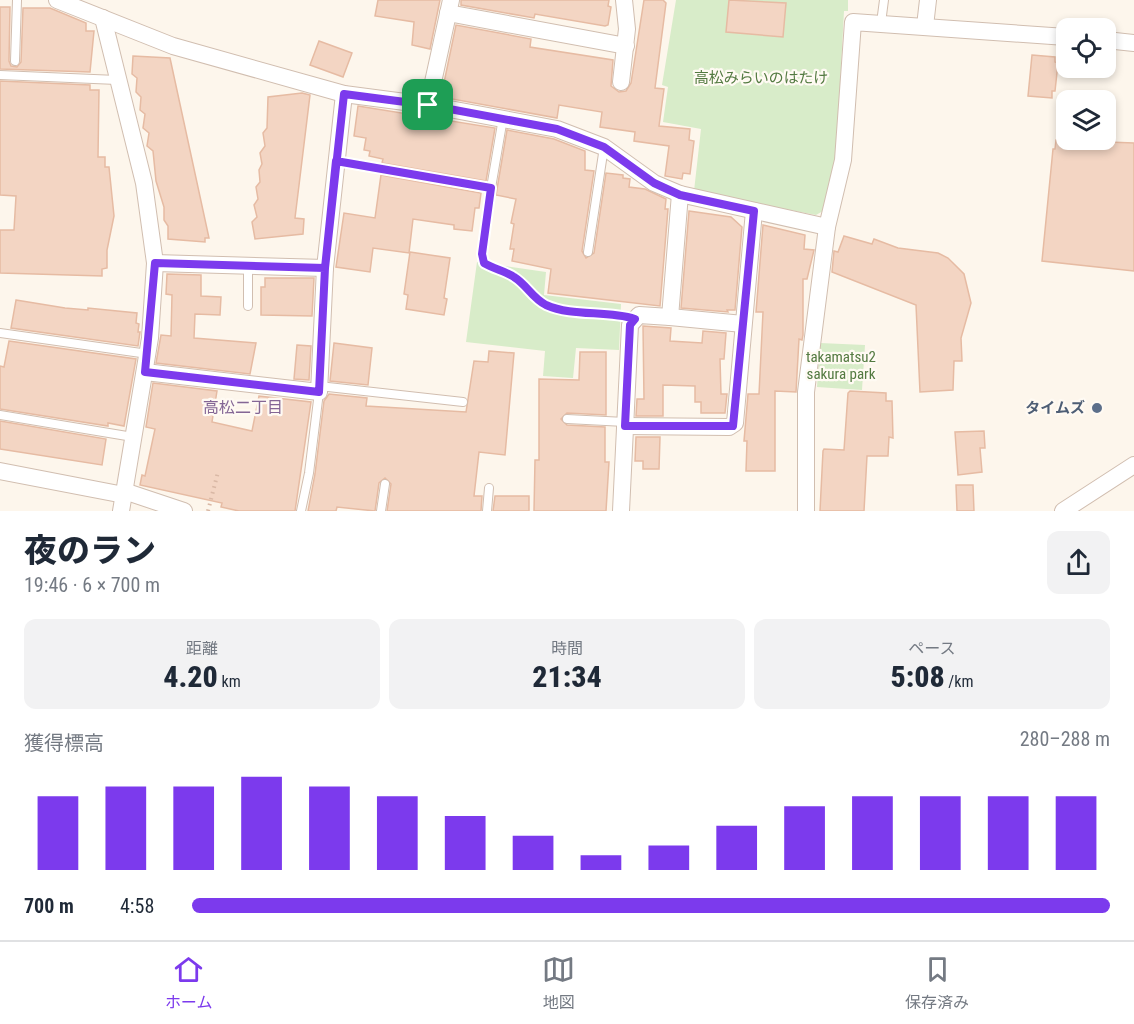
<!DOCTYPE html>
<html lang="ja">
<meta charset="utf-8">
<style>
:root{--surface:#fff;--page:#f2f2f3;--text:#1f2937;--muted:#747a83;--line:#e0e1e3;--accent:#7c3aed}
body{margin:0;font-family:"Roboto Condensed","Noto Sans JP",sans-serif;background:var(--page);color:var(--text);height:100vh;display:flex;flex-direction:column;font-size:22px;white-space:nowrap}
*{box-sizing:border-box;margin:0}
p{font-size:20px;color:var(--muted)}
.icon{flex:none;width:33px;height:33px;fill:none;stroke:currentColor;stroke-width:2;stroke-linecap:round;stroke-linejoin:round}
.map{position:relative;height:511px;overflow:hidden}
.drawer{display:flex;flex-direction:column;background:var(--surface);flex:1}
.drawer>*{flex:none}
.tools{position:absolute;left:1056px;top:18px;display:grid;gap:12px}
.tools a{display:grid;place-items:center;width:60px;height:60px;border-radius:12px;background:var(--surface);box-shadow:0 3px 9px #0003;font-size:30px}
.pin{position:absolute;display:grid;place-items:center;width:51px;height:51px;color:#fff;margin:-26px;border-radius:12px;box-shadow:0 3px 9px #0006}
.round{display:grid;place-items:center;flex:none;width:63px;height:63px;border-radius:12px;background:var(--page)}
.head{display:flex;align-items:center;justify-content:space-between;height:102px;padding:0 24px}
h1{font-size:33px;font-weight:800;line-height:45px}
.stats{display:grid;grid-template-columns:repeat(3,1fr);gap:9px;height:102px;padding:6px 24px}
.stats div{display:grid;align-content:center;border-radius:12px;background:var(--page);text-align:center}
.stats b{font-size:30px;font-weight:800}
.stats small{font-size:16px;font-weight:400}
.stats p{font-size:16px}
.chart{height:168px;padding:12px 24px}
.chart p{display:flex;justify-content:space-between}
.chart svg{width:100%;height:108px;margin-top:6px;stroke:var(--accent);stroke-width:6}
ul{padding:0 24px;list-style:none;font-size:20px}
li{display:grid;grid-template-columns:96px 72px 1fr;align-items:center;height:45px}
li i{height:15px;border-radius:8px;background:var(--accent)}
.menu{display:flex;justify-content:space-around;align-items:center;height:84px;border-top:2px solid var(--line);background:var(--surface);font-size:16px;color:var(--muted)}
.menu a{display:grid;justify-items:center;gap:3px}
.menu .active{color:var(--accent)}
.map>svg:first-child{display:block}
</style>
<div class="map">
<svg width="1134" height="511" viewBox="0 0 1134 511">
<rect width="100%" height="100%" fill="#fdf6ec"/>
<g fill="#d8ecc9">
<path d="M676 0H848V11H844L836 162 823 211 816 215 694 191 701 129 663 122 668 87 662 85Z"/>
<path d="M477 262 546 272 544 295 621 304 619 350 576 348 573 378 543 376 545 351 466 342Z"/>
<path d="M820 343 865 345 862 390 817 387Z"/>
</g>
<g fill="#f3d5c3" stroke="#e6bba3" stroke-width="1.5">
<path d="M378 0H440L430 49 412 45 414 22 375 16Z"/>
<path d="M461 0H609L608 6 611 7 608 25 605 26 535 14 534 18 461 5Z"/>
<path d="M644 0H663L666 3 655 88 664 89 659 126 690 129 689 140 694 141 690 174 683 173 682 179 665 176 669 146 634 141 635 132 600 127 602 112 559 105 557 118 441 97 456 25 531 39 530 47 613 60 611 86 619 92 626 91 631 83Z"/>
<path d="M729 0 786 3 783 37 726 32Z"/>
<path d="M0 7H10L9 61 11 66 17 67 21 62 23 8H50L86 23V31H94L90 72 0 69Z"/>
<path d="M319 41 352 53 343 77 310 65Z"/>
<path d="M1032 55 1055 57V62L1058 63 1055 91H1052V98L1028 96Z"/>
<path d="M133 56 170 58 209 238H205V242L168 239V226L164 220V207L156 181 153 151 147 146 149 133 143 128 145 114 140 110 141 97 136 92 137 78 132 74Z"/>
<path d="M0 81 90 85V90H99L98 157H105V167H109L114 216 107 250V268L102 269V276L0 273V230H14L16 196 0 195Z"/>
<path d="M302 93 310 95 295 218 304 219 303 234 255 239 252 222 257 217 254 205 258 199 256 187 260 182 259 170 262 164 260 153 265 146 263 133 267 128 268 97Z"/>
<path d="M358 106 495 128 486 181 382 163 383 159 369 156 370 151 364 150 366 138 354 136Z"/>
<path d="M507 130 554 139 585 151V170L594 171 582 251 586 258 594 253 606 173 623 175V178L630 179 629 187 645 189 666 199 665 209H668L660 306 548 293 551 269 512 261 514 249H510L514 224 511 223 516 199 496 195Z"/>
<path d="M1056 140 1134 143V271L1042 261 1053 149H1055Z"/>
<path d="M381 175 481 193 479 208H475L472 231 454 229V225L413 219 409 253 373 248 370 272 336 267 344 213 375 218Z"/>
<path d="M689 211 731 217 742 227 735 310H727L728 312 681 308Z"/>
<path d="M763 225 805 235 804 249 814 250 807 279H803V335L802 340 799 339 796 392 775 391V471H746L747 441H744L748 394H759L763 312H756Z"/>
<path d="M844 236 872 244 874 239 898 248 938 253 948 258 964 274 971 303 961 338 962 361H954L953 390 920 392 916 305 832 272 834 251 838 252Z"/>
<path d="M410 252 450 258 444 298 447 299 444 315 406 309 408 295 404 294Z"/>
<path d="M167 274 201 275V296L221 297 220 315 195 314 194 338 256 343 250 374 156 363 161 335 171 336 172 295 166 294Z"/>
<path d="M265 278H314L312 316 261 315V287H265Z"/>
<path d="M16 300 65 308 88 310V308L137 313 136 323 139 324 138 332H140L138 346 11 328Z"/>
<path d="M643 326 671 328 670 341 702 343 703 331 726 333 724 359H720L721 394H727L725 413H701V402H695V386L663 385V416H636L637 399H644Z"/>
<path d="M9 341 136 359 124 426 108 423V426L0 409V366L4 367Z"/>
<path d="M334 343 372 348 368 385 330 381Z"/>
<path d="M297 345 311 346 309 380 294 379Z"/>
<path d="M489 351 514 353 505 455 479 452 474 496H482L481 511H387L391 484 385 478 379 483 375 511 337 507 336 511H308L315 474 324 401 329 394 367 398 366 406 466 412 474 361 488 362Z"/>
<path d="M580 352H606V415L567 413 561 419 567 425 605 427V462H609L606 511H534L535 460H539V379L579 380Z"/>
<path d="M153 383 217 391 212 422 252 431 259 396 311 402 295 511H239L221 507 222 503 140 485 142 475 145 476 155 429 146 427Z"/>
<path d="M850 391 886 393V401H892L893 438 889 437 888 456H867L864 511H820L823 451 824 449 844 450 848 393Z"/>
<path d="M0 421 106 439 102 465 0 449Z"/>
<path d="M984 431 985 448H980L982 472 958 475 955 432Z"/>
<path d="M636 437H660L659 469H643V461H635Z"/>
<path d="M956 485H973L974 511H957Z"/>
<path d="M495 496H529V511H493Z"/>
</g>
<g fill="none" stroke-linecap="round" stroke-linejoin="round">
<defs>
<g id="lane">
<path d="M881 23 884 0"/>
<path d="M15 61 17 0"/>
<path d="M0 75 117 80"/>
<path d="M336 161 491 188 503 118"/>
<path d="M588 252 604 147"/>
<path d="M482 253 491 188"/>
<path d="M248 266V306"/>
<path d="M0 333 148 354"/>
<path d="M319 386 463 402"/>
<path d="M0 415 133 437"/>
<path d="M567 419 625 422"/>
<path d="M301 511 309 473 319 392"/>
<path d="M381 511 385 484"/>
<path d="M487 511 489 488"/>
</g>
<g id="street">
<path d="M57 0 173 46 344 94 428 105 557 129 604 147 654 183 680 194 827 227"/>
<path d="M448 13 626 46"/>
<path d="M103 18 144 183 155 263 150 338 121 511"/>
<path d="M925 26 928 0"/>
<path d="M1106 40 1134 43"/>
<path d="M621 82 627 29 624 0"/>
<path d="M428 105 451 0"/>
<path d="M155 263 325 268"/>
<path d="M670 317 743 324"/>
<path d="M145 372 319 392 325 268 344 94"/>
<path d="M625 426 729 427 735 423 754 211"/>
<path d="M0 471 124 495"/>
<path d="M124 491 184 511"/>
<path d="M621 511 630 325 639 315 670 317 680 194"/>
<path d="M806 511V392L827 227 843 160 853 22 1066 37"/>
<path d="M1063 511 1134 465"/>
</g>
</defs>
<use href="#lane" stroke="#d1beb0" stroke-width="10"/>
<use href="#street" stroke="#d1beb0" stroke-width="18"/>
<g stroke="#d9b8a5" stroke-width="4" stroke-dasharray="1.5 4.5" stroke-linecap="butt">
<path d="M487 264 516 278 533 297 547 305 562 309 618 314"/>
<path d="M208 511 218 472"/>
</g>
<use href="#lane" stroke="#fff" stroke-width="8"/>
<use href="#street" stroke="#fff" stroke-width="16"/>
</g>
<g fill="none" stroke-linecap="round" stroke-linejoin="round">
<defs>
<path id="route" d="M428 105 344 94 325 268 155 263 145 372 319 392 325 268 336 161 491 188 482 254 484 263C494 269 505 271 514 277 527 285 532 298 546 305 573 317 606 310 635 319L630 325 625 426H733L754 211 680 195 654 183 604 147 557 129 428 105"/>
</defs>
<use href="#route" stroke="#fff" stroke-width="12"/>
<use href="#route" stroke="#7c3aed" stroke-width="8"/>
</g>
<circle fill="#5c6f8a" stroke="#fffaf3" stroke-width="2" cx="1097" cy="408" r="6"/>
<g text-anchor="middle" dominant-baseline="central" stroke-width="4.5" stroke-linejoin="round" paint-order="stroke">
<g font-size="15" fill="#537a41" stroke="#fffaf3">
<text x="761" y="78">高松みらいのはたけ</text>
<text x="841" y="357">takamatsu2<tspan x="841" dy="17">sakura park</tspan></text>
</g>
<g font-size="15" font-weight="bold" fill="#4e5e75" stroke="#fffaf3" text-anchor="end">
<text x="1085" y="408">タイムズ</text>
</g>
<g font-size="16" fill="#846695" stroke="#fffaf3">
<text x="243" y="407">高松二丁目</text>
</g>
</g>
</svg>
<div class="tools">
<a><svg class="icon" aria-label="locate" viewBox="0 0 24 24"><circle cx="12" cy="12" r="6"/><path d="M12 2v4M12 18v4M2 12h4M18 12h4"/></svg></a>
<a><svg class="icon" aria-label="layers" viewBox="0 0 24 24"><path d="M12 4l9 5-9 5-9-5zM3 14l9 5 9-5"/></svg></a>
</div>
<div class="pin" style="left:428px;top:105px;background:#1e9e55"><svg class="icon" aria-label="arrive" viewBox="0 0 24 24"><path d="M6 21V4h12l-3 4 3 4H6"/></svg></div>
</div>
<section class="drawer">
<div class="head"><div><h1>夜のラン</h1><p>19:46 · 6 × 700 m</p></div><a class="round"><svg class="icon" aria-label="share" viewBox="0 0 24 24"><path d="M12 15V3M7 8l5-5 5 5M5 13v7h14v-7"/></svg></a></div>
<div class="stats">
<div><p>距離</p><b>4.20<small> km</small></b></div>
<div><p>時間</p><b>21:34</b></div>
<div><p>ペース</p><b>5:08<small> /km</small></b></div>
</div>
<div class="chart"><p><span>獲得標高</span>280–288 m</p>
<svg viewBox="0 0 160 44" preserveAspectRatio="none"><path d="M5 44V14M15 44V10M25 44V10M35 44V6M45 44V10M55 44V14M65 44V22M75 44V30M85 44V38M95 44V34M105 44V26M115 44V18M125 44V14M135 44V14M145 44V14M155 44V14"/></svg>
</div>
<ul>
<li><b>700 m</b>4:58<i style="width:100%"></i></li>
</ul>
</section>
<nav class="menu">
<a class="active"><svg class="icon" aria-label="home" viewBox="0 0 24 24"><path d="M3 11l9-7 9 7M6 9v11h12V9"/></svg>ホーム</a>
<a><svg class="icon" aria-label="map" viewBox="0 0 24 24"><path d="M3 6l6-2 6 2 6-2v14l-6 2-6-2-6 2zM9 4v14M15 6v14"/></svg>地図</a>
<a><svg class="icon" aria-label="saved" viewBox="0 0 24 24"><path d="M7 4h10v16l-5-4-5 4z"/></svg>保存済み</a>
</nav>
